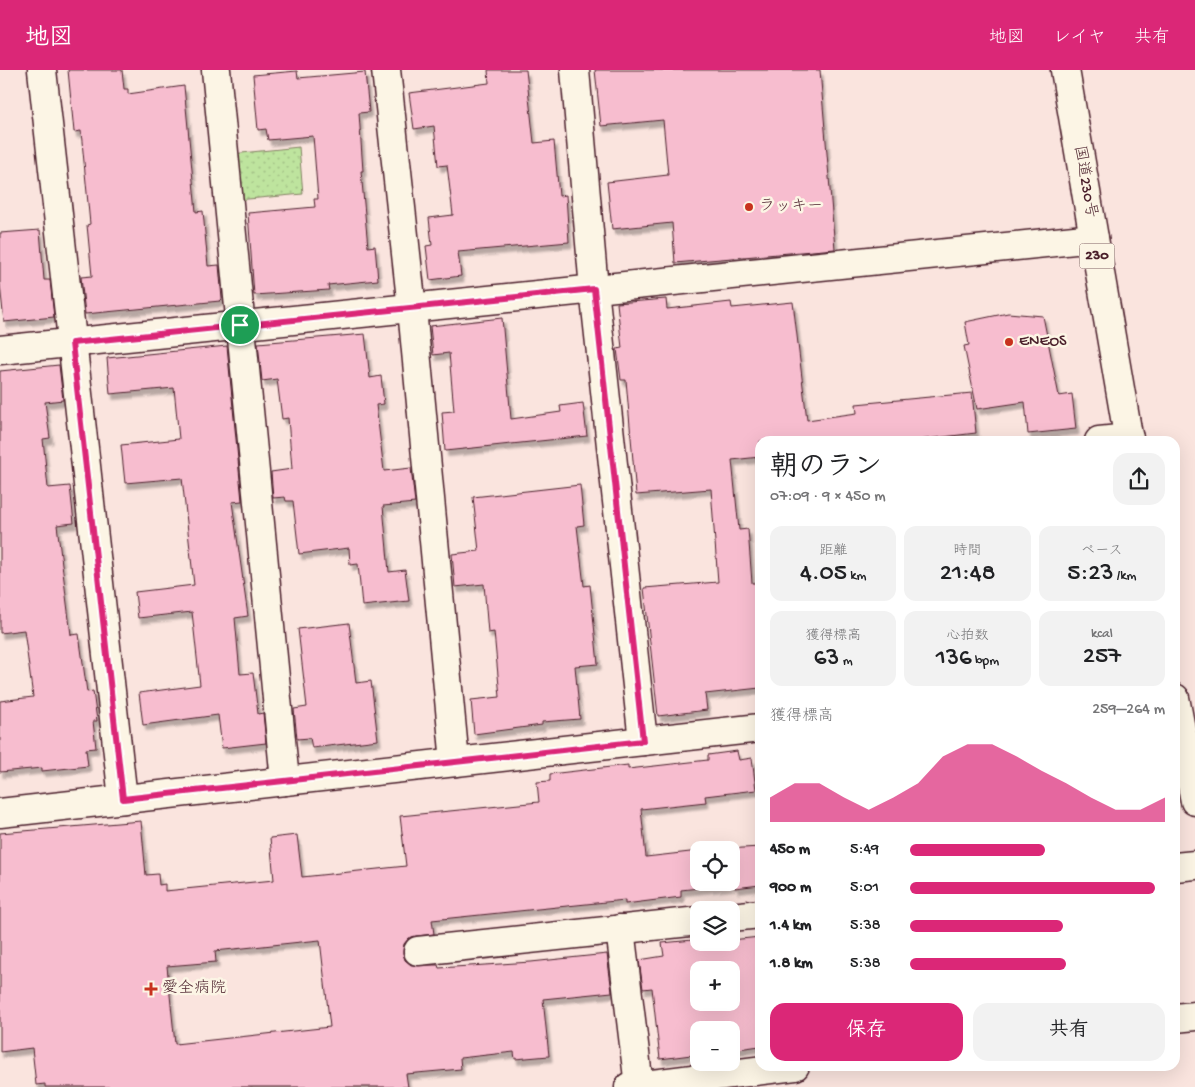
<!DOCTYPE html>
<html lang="ja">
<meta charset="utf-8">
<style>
:root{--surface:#fff;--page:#f2f2f2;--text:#202124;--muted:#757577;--accent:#db2777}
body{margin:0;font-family:"Gochi Hand","Klee One",sans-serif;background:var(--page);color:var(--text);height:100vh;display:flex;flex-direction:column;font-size:19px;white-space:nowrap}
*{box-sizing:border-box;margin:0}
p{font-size:16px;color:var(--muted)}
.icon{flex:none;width:28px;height:28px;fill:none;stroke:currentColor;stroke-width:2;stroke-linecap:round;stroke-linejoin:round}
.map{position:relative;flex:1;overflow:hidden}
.side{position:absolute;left:755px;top:366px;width:425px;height:635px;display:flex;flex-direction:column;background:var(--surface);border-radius:15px;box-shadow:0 5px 20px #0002}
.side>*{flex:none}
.buttons{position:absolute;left:690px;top:771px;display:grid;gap:10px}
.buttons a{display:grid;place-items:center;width:50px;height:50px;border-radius:10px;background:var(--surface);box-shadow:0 5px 20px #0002;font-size:25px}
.pin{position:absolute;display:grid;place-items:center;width:42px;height:42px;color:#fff;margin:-21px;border:2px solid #fff;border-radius:50%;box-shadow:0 1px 5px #0007}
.round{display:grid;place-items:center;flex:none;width:52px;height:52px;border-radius:15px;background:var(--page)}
.overview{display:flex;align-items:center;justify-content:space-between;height:85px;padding:0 15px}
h1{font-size:28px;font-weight:600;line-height:38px}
.stats{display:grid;grid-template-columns:repeat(3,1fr);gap:8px;height:85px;padding:5px 15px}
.stats div{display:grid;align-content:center;border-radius:12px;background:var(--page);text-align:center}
.stats b{font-size:25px;font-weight:600}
.stats small{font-size:14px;font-weight:400}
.stats p{font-size:14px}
.chart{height:140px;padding:10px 15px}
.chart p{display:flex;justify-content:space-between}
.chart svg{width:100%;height:90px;margin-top:5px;fill:var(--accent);opacity:.7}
.button{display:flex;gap:10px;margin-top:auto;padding:10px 15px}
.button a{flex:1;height:58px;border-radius:15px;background:var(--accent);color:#fff;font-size:20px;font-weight:600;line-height:58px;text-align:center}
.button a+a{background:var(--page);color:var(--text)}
ul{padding:0 15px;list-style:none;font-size:16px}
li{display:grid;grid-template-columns:80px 60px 1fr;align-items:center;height:38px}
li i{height:12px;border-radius:6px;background:var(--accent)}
header{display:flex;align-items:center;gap:30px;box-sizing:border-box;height:70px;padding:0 25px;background:var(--accent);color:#fff}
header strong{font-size:24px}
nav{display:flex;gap:28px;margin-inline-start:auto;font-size:18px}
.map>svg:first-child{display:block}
</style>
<header>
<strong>地図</strong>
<nav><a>地図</a><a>レイヤ</a><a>共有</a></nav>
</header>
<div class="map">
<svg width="1195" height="1017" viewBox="0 0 1195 1017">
<defs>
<pattern id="park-dots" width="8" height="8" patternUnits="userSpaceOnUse" patternTransform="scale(1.25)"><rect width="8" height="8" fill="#bee49e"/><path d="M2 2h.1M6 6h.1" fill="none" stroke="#a5c388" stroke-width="1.8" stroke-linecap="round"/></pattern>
<filter id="shadow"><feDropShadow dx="3" dy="5.5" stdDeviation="1" flood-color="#0004"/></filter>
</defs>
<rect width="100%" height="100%" fill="#fae4de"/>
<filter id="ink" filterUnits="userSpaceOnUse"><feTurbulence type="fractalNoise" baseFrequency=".02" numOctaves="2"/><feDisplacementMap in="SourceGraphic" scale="10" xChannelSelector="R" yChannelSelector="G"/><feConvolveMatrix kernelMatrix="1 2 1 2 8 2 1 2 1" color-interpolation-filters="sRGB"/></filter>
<g filter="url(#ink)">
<path fill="url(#park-dots)" stroke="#848264" d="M299 77 303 124 237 130 232 84Z"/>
<g fill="#f7bdcf" stroke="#4a1f2b" fill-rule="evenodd" filter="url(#shadow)">
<path d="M68 0H122L124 19H128V24L184 16 196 142 203 141 208 196 219 195 222 229 220 231 85 244 81 207 92 206 87 155 90 154 81 61 74 62Z"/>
<path d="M488 0H526L534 73 554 71 559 126 566 125 569 172 458 182 461 206 430 210 426 176 432 175 429 148 453 145 447 95 438 96 434 56 414 59 409 23 489 13Z"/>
<path d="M595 0H820L835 179 675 193 672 153 612 159 607 112 668 105 663 50 601 56Z"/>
<path d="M297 1 298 8 365 2 369 42 359 43 363 101H361L368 177 375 176 378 210 328 215 329 220 254 225 248 143 315 137 314 129H318L313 66 268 70 266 59 258 60 253 5Z"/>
<path d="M40 160 44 210H50L54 247 4 252 0 214V163Z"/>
<path d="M666 229 667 239 731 232 732 238 793 232 807 350 857 343 856 334 972 323 976 363 910 371H760V387L732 390 739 460 748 459 752 513H760V618L705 624 707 640 658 646 644 518 718 512 711 419 636 425 626 310H621L617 279 622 278 617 233Z"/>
<path d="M1008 243 1043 246 1059 326 1072 324 1076 359 1028 364 1025 332 977 339 964 276 969 275 965 252Z"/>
<path d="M502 248 511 349 561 342 560 336 583 333 587 366 445 381 442 342 454 341 449 283 433 285 430 256Z"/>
<path d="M365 264 370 308 381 306 384 334 376 335 384 401 411 398 415 433 383 436 389 502 405 500 409 531 362 536 358 494 350 495 349 478 299 484 293 431H286L285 427 273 428 271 402 292 399 288 348 282 349 277 309 262 311 258 273Z"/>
<path d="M227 276 242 431 232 432 248 546 235 548 240 604 253 603 258 644 263 643 266 673 222 678 218 645 143 655 139 623 200 615 192 542 138 548 135 522 194 515 182 408 125 413 121 375 179 369 174 318 110 324 107 288Z"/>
<path d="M59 295 63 330 45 332 50 368 43 369 48 418 70 416 74 453 57 455 71 565 79 564 87 622 93 621 97 651H93L96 678 86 679 88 696 42 701V698L0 702V631L33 627 24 560 0 563V301Z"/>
<path d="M580 415 584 455 577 456 584 516 590 515 598 594 575 596 580 649 542 652V655L474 664 471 630 500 627 494 562 488 563 484 514 455 517 452 484 479 481 473 427Z"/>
<path d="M349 553 356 613 371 611 378 670 312 678 310 668 297 669 294 639 307 637 298 559Z"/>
<path d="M737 681 739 690 752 688 756 720 705 726 706 732 641 739 646 787 699 781V812H731V780H710L760 777V815L735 818V814L681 820V827L625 834V830L432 850 434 864 416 866 409 868 404 874 403 883 405 890 411 895H438L439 898 531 892 607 884 612 922 543 929 549 986 515 989 514 982 460 988 461 999 406 1004 408 1017H45V1014L36 1015 32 978 0 982V763L141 751 146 805 158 804 159 815 165 814V821L274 810 270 768 297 765 302 807 406 796 400 746 539 732 537 712 550 711V704L628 695V699L708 690V685ZM320 870 330 957 175 974 167 896 216 892 215 881Z"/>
<path d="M760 867V976L731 980V960H699V984L660 989 652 918 643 919 639 890 664 886 662 873 693 870 694 874 731 872V870ZM699 900H731V932H699Z"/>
</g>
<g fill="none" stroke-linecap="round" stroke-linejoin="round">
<defs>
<g id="minor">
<path d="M42 0 123 729"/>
<path d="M216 0 285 711"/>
<path d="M386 0 412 239 455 692"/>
<path d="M575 0 594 219 643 671"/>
<path d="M0 280 1094 168"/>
<path d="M1099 371 1129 368"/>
<path d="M0 743 760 658"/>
<path d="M1175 797 1195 795"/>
<path d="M731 847 760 844"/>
<path d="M620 859 639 1016"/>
<path d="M418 881 699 851"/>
<path d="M1175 948 1195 946"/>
<path d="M629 1017 795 996"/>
</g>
<g id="trunk">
<path d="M1065 0 1129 371"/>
<path d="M1175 628 1195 731"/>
</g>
</defs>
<use href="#minor" stroke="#4a1f2b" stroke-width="31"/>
<use href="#trunk" stroke="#4a1f2b" stroke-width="31"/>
<use href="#minor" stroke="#fcf5e5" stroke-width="28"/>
<use href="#trunk" stroke="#fcf5e5" stroke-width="28"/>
</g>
</g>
<g fill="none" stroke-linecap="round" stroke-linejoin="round" filter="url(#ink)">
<defs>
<path id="route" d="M594 219 643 671 123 729 72 273Z"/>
</defs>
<use href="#route" stroke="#fff" stroke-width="10"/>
<use href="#route" stroke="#db2777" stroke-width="6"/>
</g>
<g fill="#c8321e" stroke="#fcf5e5" stroke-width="2">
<circle cx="749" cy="137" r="5"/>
<circle cx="1009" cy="272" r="5"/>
<path d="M148.5 911.5h5v5h5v5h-5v5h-5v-5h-5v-5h5z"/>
</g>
<g text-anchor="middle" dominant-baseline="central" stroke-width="5" stroke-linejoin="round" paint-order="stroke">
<rect fill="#fcf5e5" stroke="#7f5f63" stroke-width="1" x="1079.5" y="173.5" width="35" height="25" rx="4"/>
<g font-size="15" font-weight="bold" fill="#4a1f2b">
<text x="1097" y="186">230</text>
</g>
<g font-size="16" fill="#4a1f2b" stroke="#fcf5e5">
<text transform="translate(1084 112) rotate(80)">国道230号</text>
</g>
<g font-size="16" fill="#4a1f2b" stroke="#fcf5e5" text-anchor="start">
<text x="759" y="137">ラッキー</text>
<text x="1019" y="272">ENEOS</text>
<text x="162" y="919">愛全病院</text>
</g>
</g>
</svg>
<div class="buttons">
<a><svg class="icon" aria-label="locate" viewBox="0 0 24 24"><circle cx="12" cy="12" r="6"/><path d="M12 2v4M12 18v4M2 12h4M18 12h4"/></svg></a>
<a><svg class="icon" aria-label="layers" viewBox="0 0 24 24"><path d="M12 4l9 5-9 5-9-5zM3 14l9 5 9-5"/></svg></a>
<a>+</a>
<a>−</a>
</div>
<div class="pin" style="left:240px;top:255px;background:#1e9e55"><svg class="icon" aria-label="arrive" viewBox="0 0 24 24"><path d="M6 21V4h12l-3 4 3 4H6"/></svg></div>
<section class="side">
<div class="overview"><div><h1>朝のラン</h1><p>07:09 · 9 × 450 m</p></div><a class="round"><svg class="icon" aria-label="share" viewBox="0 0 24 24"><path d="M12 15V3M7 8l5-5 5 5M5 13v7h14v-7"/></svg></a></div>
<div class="stats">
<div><p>距離</p><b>4.05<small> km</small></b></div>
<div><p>時間</p><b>21:48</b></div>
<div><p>ペース</p><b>5:23<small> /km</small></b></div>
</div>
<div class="stats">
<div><p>獲得標高</p><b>63<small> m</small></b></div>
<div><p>心拍数</p><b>136<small> bpm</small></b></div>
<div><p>kcal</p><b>257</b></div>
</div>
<div class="chart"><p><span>獲得標高</span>259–264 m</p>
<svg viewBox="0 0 160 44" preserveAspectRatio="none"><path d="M0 44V32L10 25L20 25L30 32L40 38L50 32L60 25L70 12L80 6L90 6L100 12L110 19L120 25L130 32L140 38L150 38L160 32V44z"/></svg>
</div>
<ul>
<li><b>450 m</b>5:49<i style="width:53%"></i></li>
<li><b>900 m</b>5:01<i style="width:96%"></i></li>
<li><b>1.4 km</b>5:38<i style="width:60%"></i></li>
<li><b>1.8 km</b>5:38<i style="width:61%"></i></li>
</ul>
<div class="button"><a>保存</a><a>共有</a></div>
</section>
</div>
